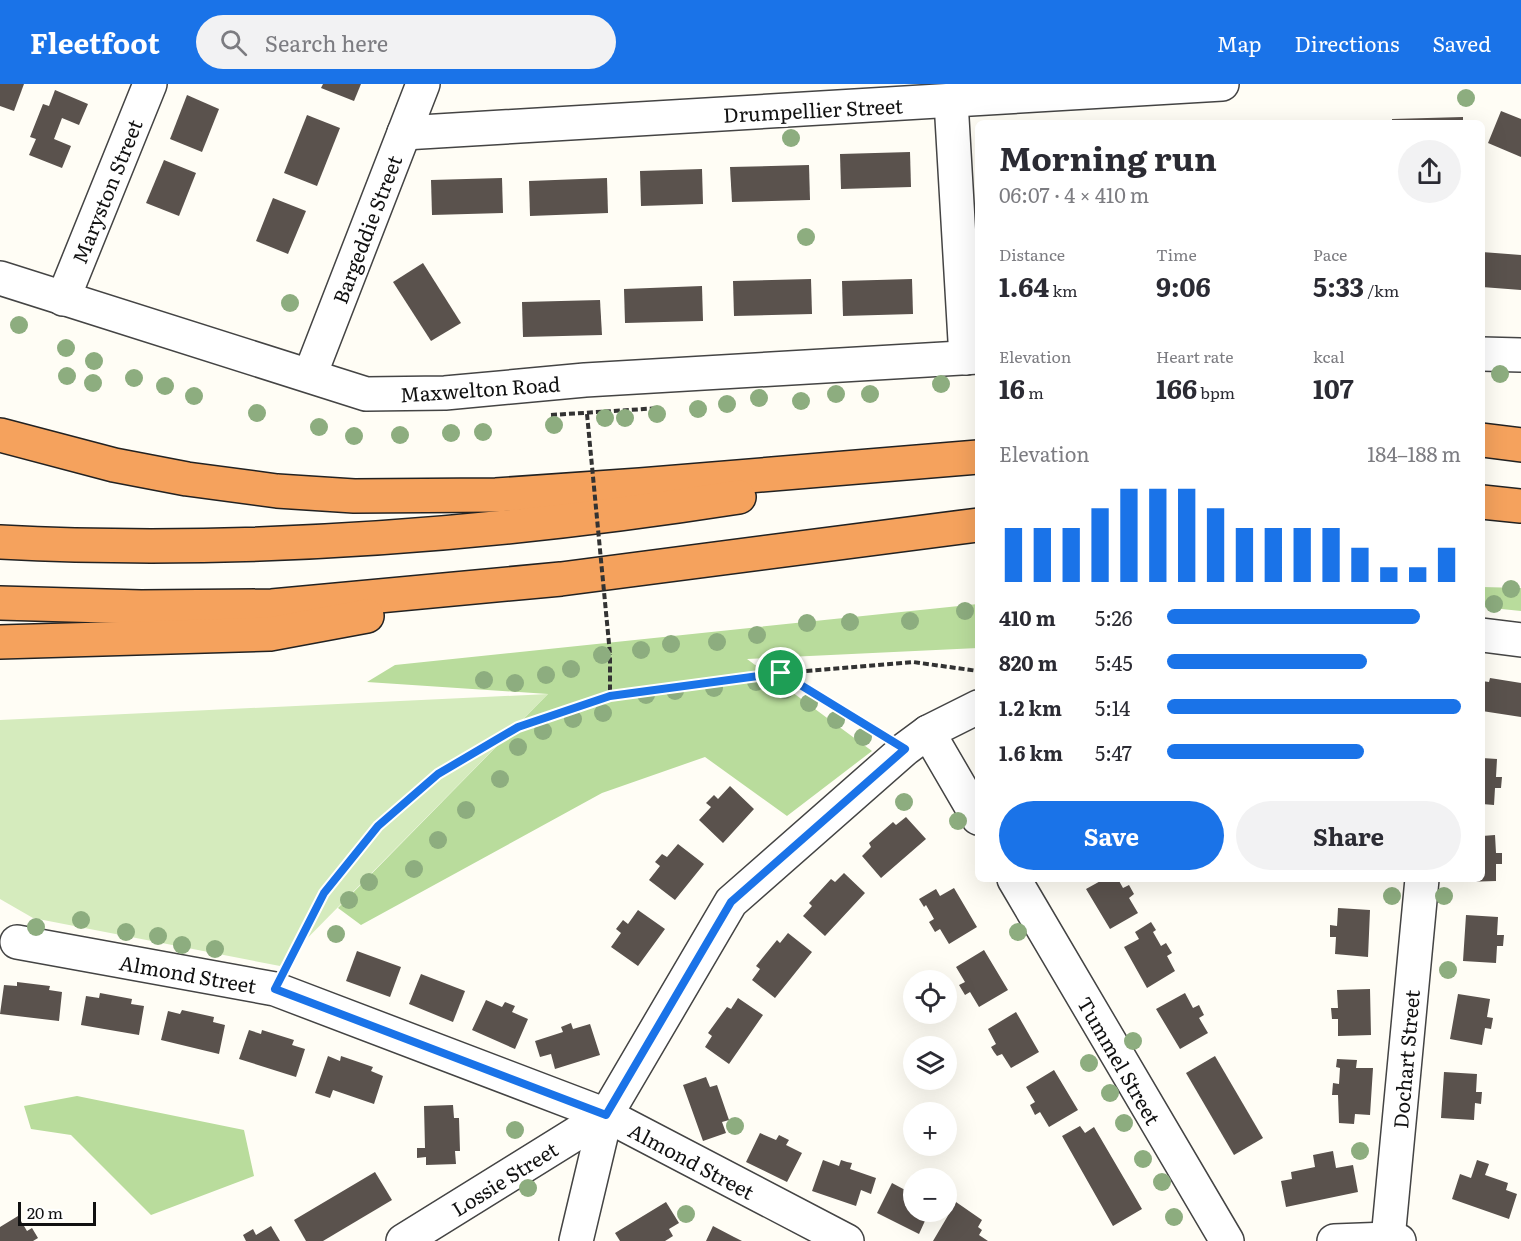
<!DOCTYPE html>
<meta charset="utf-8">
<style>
:root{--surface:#fff;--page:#f2f2f3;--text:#2b2b33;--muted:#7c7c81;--accent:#1a73e8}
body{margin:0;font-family:Literata,serif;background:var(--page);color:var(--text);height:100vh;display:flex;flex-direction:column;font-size:22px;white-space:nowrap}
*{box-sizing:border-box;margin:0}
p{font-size:20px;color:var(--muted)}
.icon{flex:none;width:33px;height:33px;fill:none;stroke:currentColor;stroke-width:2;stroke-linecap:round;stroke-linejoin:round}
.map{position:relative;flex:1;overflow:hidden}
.details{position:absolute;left:975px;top:36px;width:510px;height:762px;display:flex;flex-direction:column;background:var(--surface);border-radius:9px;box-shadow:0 6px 24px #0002}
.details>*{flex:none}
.tools{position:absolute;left:903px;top:886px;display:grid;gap:12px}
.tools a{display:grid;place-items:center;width:54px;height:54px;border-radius:50%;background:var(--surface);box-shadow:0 6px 24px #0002;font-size:30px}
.scale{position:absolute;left:18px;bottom:15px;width:78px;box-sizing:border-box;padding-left:6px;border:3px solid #111;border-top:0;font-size:16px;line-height:21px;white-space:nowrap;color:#111;-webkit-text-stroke:4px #fff;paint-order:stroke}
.pin{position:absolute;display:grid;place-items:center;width:51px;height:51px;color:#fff;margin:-26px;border:3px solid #fff;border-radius:50%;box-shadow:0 2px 6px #0007}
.round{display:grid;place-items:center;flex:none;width:63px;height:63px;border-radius:32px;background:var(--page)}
.summary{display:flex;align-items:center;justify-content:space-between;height:102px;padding:0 24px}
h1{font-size:33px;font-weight:700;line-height:45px}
.figures{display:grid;grid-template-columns:repeat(3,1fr);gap:9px;height:102px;padding:6px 24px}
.figures div{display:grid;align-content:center}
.figures b{font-size:26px;font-weight:700}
.figures small{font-size:16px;font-weight:400}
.figures p{font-size:16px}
.chart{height:168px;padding:12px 24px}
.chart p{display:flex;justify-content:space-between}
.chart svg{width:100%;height:108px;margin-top:6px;stroke:var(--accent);stroke-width:6}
.primary-button{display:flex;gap:12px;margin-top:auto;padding:12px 24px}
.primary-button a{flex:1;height:69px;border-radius:36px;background:var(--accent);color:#fff;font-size:24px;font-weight:700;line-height:69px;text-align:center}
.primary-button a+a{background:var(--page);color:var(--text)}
ul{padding:0 24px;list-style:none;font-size:20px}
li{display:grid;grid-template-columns:96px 72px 1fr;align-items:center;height:45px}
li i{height:15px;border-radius:8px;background:var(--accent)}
header{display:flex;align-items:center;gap:36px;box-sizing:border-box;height:84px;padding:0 30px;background:var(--accent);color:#fff}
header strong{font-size:28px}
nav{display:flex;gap:33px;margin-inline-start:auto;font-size:21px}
.search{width:420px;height:54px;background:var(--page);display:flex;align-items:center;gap:15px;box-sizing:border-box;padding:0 21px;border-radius:33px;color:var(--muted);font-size:22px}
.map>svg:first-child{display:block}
</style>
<header>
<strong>Fleetfoot</strong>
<div class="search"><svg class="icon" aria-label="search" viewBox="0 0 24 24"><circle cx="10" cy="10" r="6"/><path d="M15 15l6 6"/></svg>Search here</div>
<nav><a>Map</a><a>Directions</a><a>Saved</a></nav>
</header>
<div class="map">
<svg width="1521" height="1157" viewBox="0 0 1521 1157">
<rect width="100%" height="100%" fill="#fffdf5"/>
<path fill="#d5ebbd" d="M548 610 280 882 33 834 0 815V636Z"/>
<g fill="#b9dc9c">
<path d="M1482 503 1521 504V527L1482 523Z"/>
<path d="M978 520V564L747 575 872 667 787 732 705 673 602 709 361 841 338 824 548 610 367 598 395 581Z"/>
<path d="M77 1012 244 1046 254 1092 151 1131 71 1051 31 1045 24 1022Z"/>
</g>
<g fill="#5a524d">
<path d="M0 0H24L14 27 0 22Z"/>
<path d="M323 0H361L354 17 321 4Z"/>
<path d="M55 6 88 20 79 41 62 34 54 55 71 62 62 84 29 71 36 55 30 53 43 20 49 22Z"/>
<path d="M187 11 219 25 202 68 170 55Z"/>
<path d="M1501 27 1521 35V73L1488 59Z"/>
<path d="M307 31 340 44 317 102 284 89Z"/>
<path d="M1463 33V39H1392V35Z"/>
<path d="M910 68 911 103 841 105 840 70Z"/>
<path d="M164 76 196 89 179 132 146 119Z"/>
<path d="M809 81 810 116 732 118 730 83Z"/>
<path d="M702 85 703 120 641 122 640 87Z"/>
<path d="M502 94 503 129 432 131 431 96Z"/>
<path d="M607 94 608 129 530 132 529 97Z"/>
<path d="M273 114 306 127 288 170 256 157Z"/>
<path d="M1482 168 1521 171V206L1482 203Z"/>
<path d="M423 179 461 239 431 257 393 198Z"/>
<path d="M811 195 812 230 734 232 733 197Z"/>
<path d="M912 195 913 230 843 232 842 197Z"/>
<path d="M702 202 703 237 625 239 624 205Z"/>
<path d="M600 216 602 251 523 253 522 218Z"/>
<path d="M1490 594 1521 599V633L1482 627V597L1489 598Z"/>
<path d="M1482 674 1497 675 1496 693H1502L1501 704H1495L1494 721 1482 720Z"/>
<path d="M730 702 754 725 723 759 699 736 711 723 706 719 714 711 718 715Z"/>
<path d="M906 733 926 755 881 794 862 772 871 763 869 759 893 738 896 741Z"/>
<path d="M1495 751 1496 769H1502V780H1496V797L1464 798 1463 795H1482V752Z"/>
<path d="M678 760 704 780 675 816 649 796 660 782 655 778 662 770 667 773Z"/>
<path d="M844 789 865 809 825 852 803 832 812 822 809 819 831 795 835 798Z"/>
<path d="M1104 795H1118L1123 804 1129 801 1134 810 1129 814 1138 829 1110 845 1086 805Z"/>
<path d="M954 804 977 843 949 860 940 845 935 848 929 838 934 835 926 821 924 823 919 815 936 805 940 812Z"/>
<path d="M1338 824 1370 826 1368 873 1335 870 1336 853H1330V841L1337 842Z"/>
<path d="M638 826 665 845 638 882 611 863 621 849 616 845 623 836 628 840Z"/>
<path d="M1466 831 1498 833 1497 851H1504L1503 862H1497L1496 879 1463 877Z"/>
<path d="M1151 838 1156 846 1153 848 1161 862 1166 859 1172 869 1167 872 1175 887 1147 904 1124 863 1139 855 1135 848Z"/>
<path d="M788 849 812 868 775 914 752 896 760 885 756 882 777 856 780 859Z"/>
<path d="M984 866 1008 906 979 923 970 908 965 911 959 901 965 898 956 883Z"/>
<path d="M357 867 401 883 390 913 346 897Z"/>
<path d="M421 890 465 907 453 938 409 920Z"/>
<path d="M17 898 50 902 49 906 62 908 59 937 0 930 4 901 17 902Z"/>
<path d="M1370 905 1371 951 1338 952V935H1332L1331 924H1338L1337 906Z"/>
<path d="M100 909 132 915 131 920 144 922 139 951 81 941 86 912 99 914Z"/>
<path d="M1185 909 1193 924 1199 921 1204 931 1199 934 1208 949 1180 965 1156 925Z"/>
<path d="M1458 910 1490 915 1487 933 1493 934 1491 945 1485 944 1482 961 1450 955Z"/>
<path d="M738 914 763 931 729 980 705 963 712 952 708 949 727 923 731 925Z"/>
<path d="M486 916 502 923 505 918 515 922 512 928 528 935 515 965 472 946Z"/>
<path d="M182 926 214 933 213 938 225 941 219 970 161 956 168 927 180 930Z"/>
<path d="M1016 928 1039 968 1011 984 1002 970 997 972 994 968 991 963 996 960 988 945Z"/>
<path d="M571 939 573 945 590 940 600 971 555 985 551 970 540 973 535 957 563 948 561 943Z"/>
<path d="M249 946 261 950 262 946 294 956 292 961 305 965 296 993 239 975Z"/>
<path d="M328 972 340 977 341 972 373 983 371 987 383 992 374 1020 333 1006 330 1014 315 1009Z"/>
<path d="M1215 972 1263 1054 1234 1071 1186 989Z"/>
<path d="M1337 975 1357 976 1356 984H1373L1370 1031 1355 1030 1354 1040 1339 1039 1338 1011H1332L1333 999 1339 1000 1340 984 1336 983Z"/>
<path d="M1054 986 1078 1026 1049 1043 1040 1028 1035 1031 1030 1021 1035 1018 1026 1003Z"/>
<path d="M1444 988 1477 990 1476 1008H1482L1481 1020 1475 1019 1474 1036 1441 1034Z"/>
<path d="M706 993 710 1003 717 1001 729 1036 722 1038 726 1049 703 1057 683 1001Z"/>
<path d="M453 1021 454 1034H459L460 1067H455L456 1080 426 1081V1073L417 1074V1064H425L424 1022Z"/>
<path d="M1080 1042 1085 1049 1094 1043 1142 1125 1113 1142 1062 1052Z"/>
<path d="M760 1049 776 1056 779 1051 789 1056 786 1061 802 1069 787 1098 746 1078Z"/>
<path d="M1333 1067 1336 1084 1353 1081 1358 1108 1286 1123 1281 1097 1292 1095 1291 1088 1315 1083 1313 1071Z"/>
<path d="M823 1076 839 1082 841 1076 847 1078 852 1079 850 1085 876 1094 871 1110 861 1106 856 1122 812 1107Z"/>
<path d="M1477 1076 1489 1080 1485 1091 1508 1099 1506 1106 1517 1110 1509 1135 1452 1115 1460 1090 1471 1094Z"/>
<path d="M375 1088 392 1116 323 1157H306L294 1136Z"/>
<path d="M892 1099 907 1107 910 1102 914 1104V1128H929L919 1150 877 1129Z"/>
<path d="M666 1118 679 1139 669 1145 673 1152 665 1157H620L615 1149Z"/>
<path d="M956 1118 982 1136 978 1143 982 1146 979 1151 988 1157H933Z"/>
<path d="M18 1132 27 1147 32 1144 38 1154 33 1157H0V1143Z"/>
<path d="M271 1142 280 1157H246L243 1151 253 1145 256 1151Z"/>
<path d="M713 1142 734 1153 742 1157H706Z"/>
</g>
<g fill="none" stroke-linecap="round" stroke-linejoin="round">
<defs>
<g id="minor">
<path d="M951 17 966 274"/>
<path d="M404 49 1222 0"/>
<path d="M0 194 366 310 445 309 585 296 978 273"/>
<path d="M63 215 150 0"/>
<path d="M1482 270 1521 271"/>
<path d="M310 291 423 0"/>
<path d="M1482 551 1521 556"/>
<path d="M928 648 978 734"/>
<path d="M1014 795 1227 1157"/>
<path d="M17 858 275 905 606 1031 847 1157"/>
<path d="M1388 1155 1422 795"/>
<path d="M403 1157 606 1031"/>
<path d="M576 1157 606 1031 731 818 905 665 928 648 978 623"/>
<path d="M1334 1157 1388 1155 1399 1157"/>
</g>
<g id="highway">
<path d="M0 351 114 381 187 395 277 407 354 412 496 411 640 401 978 373"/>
<path d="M1482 356 1521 361"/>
<path d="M1482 418 1521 422"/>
<path d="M0 458C248 471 495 451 739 413"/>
<path d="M0 519 141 523 272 522 561 495 978 441"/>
<path d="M0 558 270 550 367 532"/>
</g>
</defs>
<use href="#minor" stroke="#444" stroke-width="36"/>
<use href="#highway" stroke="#222" stroke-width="36"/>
<g stroke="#333" stroke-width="4" stroke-dasharray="6 3" stroke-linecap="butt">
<path d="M551 331 660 324"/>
<path d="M781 589 880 649"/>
<path d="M610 612 781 589 913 578 978 587"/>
<path d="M287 880 324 809 378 742 438 690 518 643 610 612V570"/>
</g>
<use href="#minor" stroke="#fff" stroke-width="33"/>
<use href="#highway" stroke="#f5a25d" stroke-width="33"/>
<path stroke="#333" stroke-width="4" stroke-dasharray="6 3" stroke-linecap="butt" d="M587 330 610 570"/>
</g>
<g fill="#8dad7f">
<circle cx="1466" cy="14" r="9"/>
<circle cx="791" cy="54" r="9"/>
<circle cx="806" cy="153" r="9"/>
<circle cx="290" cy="219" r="9"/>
<circle cx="19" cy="241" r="9"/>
<circle cx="66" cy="264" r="9"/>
<circle cx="94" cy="277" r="9"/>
<circle cx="1500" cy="290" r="9"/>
<circle cx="67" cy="292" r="9"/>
<circle cx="134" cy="294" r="9"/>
<circle cx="93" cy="299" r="9"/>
<circle cx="941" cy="300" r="9"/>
<circle cx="165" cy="302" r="9"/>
<circle cx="836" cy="310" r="9"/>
<circle cx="870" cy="310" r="9"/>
<circle cx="194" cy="312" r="9"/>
<circle cx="759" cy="314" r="9"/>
<circle cx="801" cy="317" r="9"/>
<circle cx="727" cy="320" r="9"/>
<circle cx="698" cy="325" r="9"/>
<circle cx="257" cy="329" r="9"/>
<circle cx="657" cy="330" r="9"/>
<circle cx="605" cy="334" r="9"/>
<circle cx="625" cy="334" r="9"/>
<circle cx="554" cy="341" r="9"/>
<circle cx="319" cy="343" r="9"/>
<circle cx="483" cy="348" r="9"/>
<circle cx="451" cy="349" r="9"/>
<circle cx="400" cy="351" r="9"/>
<circle cx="354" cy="352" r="9"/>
<circle cx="1511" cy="505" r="9"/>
<circle cx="1494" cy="520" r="9"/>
<circle cx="965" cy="527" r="9"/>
<circle cx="910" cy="537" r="9"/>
<circle cx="850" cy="538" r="9"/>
<circle cx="807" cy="539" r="9"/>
<circle cx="757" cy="551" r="9"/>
<circle cx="717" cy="558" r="9"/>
<circle cx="671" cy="560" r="9"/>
<circle cx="641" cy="566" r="9"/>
<circle cx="602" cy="571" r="9"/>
<circle cx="571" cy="585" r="9"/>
<circle cx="546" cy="591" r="9"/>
<circle cx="484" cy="596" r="9"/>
<circle cx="756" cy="598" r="9"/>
<circle cx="515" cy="599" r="9"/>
<circle cx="714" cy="604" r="9"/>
<circle cx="785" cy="606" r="9"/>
<circle cx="675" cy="607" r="9"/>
<circle cx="646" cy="611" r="9"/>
<circle cx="809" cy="619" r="9"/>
<circle cx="603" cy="629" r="9"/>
<circle cx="573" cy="635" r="9"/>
<circle cx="836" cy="636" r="9"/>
<circle cx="543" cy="647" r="9"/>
<circle cx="863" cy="653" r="9"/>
<circle cx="518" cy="663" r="9"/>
<circle cx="500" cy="695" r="9"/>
<circle cx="904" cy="718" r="9"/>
<circle cx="466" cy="726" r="9"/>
<circle cx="958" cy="737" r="9"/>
<circle cx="438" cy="756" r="9"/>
<circle cx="414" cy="785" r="9"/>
<circle cx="369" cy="798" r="9"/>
<circle cx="1392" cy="812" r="9"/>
<circle cx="1444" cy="812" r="9"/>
<circle cx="349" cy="816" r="9"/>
<circle cx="81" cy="836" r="9"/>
<circle cx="36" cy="843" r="9"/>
<circle cx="126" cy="848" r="9"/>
<circle cx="1018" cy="848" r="9"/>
<circle cx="336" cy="850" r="9"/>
<circle cx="158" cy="852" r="9"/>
<circle cx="182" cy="861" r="9"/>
<circle cx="215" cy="865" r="9"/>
<circle cx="1448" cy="886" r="9"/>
<circle cx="1133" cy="957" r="9"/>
<circle cx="1089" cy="979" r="9"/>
<circle cx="1110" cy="1009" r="9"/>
<circle cx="1124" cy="1039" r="9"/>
<circle cx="735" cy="1042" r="9"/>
<circle cx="515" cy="1046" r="9"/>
<circle cx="1360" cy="1067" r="9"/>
<circle cx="1143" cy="1075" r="9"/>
<circle cx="1162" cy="1098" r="9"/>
<circle cx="528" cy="1104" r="9"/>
<circle cx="686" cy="1130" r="9"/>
<circle cx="1174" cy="1133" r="9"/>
</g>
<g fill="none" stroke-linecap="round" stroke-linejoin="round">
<defs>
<path id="route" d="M781 589 905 665 731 818 606 1031 275 905 324 809 378 742 438 690 518 643 610 612Z"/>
</defs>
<use href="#route" stroke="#fff" stroke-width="12"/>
<use href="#route" stroke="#1a73e8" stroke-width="8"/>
</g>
<g text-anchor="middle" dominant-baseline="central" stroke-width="6" stroke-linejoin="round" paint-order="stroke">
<g font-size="20" fill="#111" stroke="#fff">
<text transform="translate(813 25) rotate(-3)">Drumpellier Street</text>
<text transform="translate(106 107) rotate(-68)">Maryston Street</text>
<text transform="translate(366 145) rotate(-69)">Bargeddie Street</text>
<text transform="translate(480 304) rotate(-4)">Maxwelton Road</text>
<text transform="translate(188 889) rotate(10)">Almond Street</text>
<text transform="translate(1405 975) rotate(-85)">Dochart Street</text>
<text transform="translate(1120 976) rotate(60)">Tummel Street</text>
<text transform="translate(692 1076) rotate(28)">Almond Street</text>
<text transform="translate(504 1094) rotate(-32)">Lossie Street</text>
</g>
</g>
</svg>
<div class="tools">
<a><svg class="icon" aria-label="locate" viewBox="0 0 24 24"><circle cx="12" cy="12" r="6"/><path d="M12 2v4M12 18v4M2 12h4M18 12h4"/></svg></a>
<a><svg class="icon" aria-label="layers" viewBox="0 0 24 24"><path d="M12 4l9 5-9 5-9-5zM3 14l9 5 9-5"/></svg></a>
<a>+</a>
<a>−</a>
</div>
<div class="scale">20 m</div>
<div class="pin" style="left:781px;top:589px;background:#1e9e55"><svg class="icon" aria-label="arrive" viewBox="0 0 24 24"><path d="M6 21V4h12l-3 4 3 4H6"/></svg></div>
<section class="details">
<div class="summary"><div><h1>Morning run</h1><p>06:07 · 4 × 410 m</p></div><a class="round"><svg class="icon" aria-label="share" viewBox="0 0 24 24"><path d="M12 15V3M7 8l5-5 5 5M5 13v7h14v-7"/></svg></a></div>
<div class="figures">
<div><p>Distance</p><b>1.64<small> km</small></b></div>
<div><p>Time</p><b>9:06</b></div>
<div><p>Pace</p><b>5:33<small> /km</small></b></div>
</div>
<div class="figures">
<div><p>Elevation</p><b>16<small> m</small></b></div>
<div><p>Heart rate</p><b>166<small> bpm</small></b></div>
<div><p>kcal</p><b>107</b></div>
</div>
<div class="chart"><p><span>Elevation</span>184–188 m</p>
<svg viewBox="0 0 160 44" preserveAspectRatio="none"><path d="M5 44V22M15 44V22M25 44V22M35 44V14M45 44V6M55 44V6M65 44V6M75 44V14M85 44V22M95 44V22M105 44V22M115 44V22M125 44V30M135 44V38M145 44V38M155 44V30"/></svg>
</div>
<ul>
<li><b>410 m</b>5:26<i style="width:86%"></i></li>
<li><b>820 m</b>5:45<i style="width:68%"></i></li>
<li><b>1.2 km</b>5:14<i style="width:100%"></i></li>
<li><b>1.6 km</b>5:47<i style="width:67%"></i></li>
</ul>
<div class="primary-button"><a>Save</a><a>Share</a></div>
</section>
</div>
